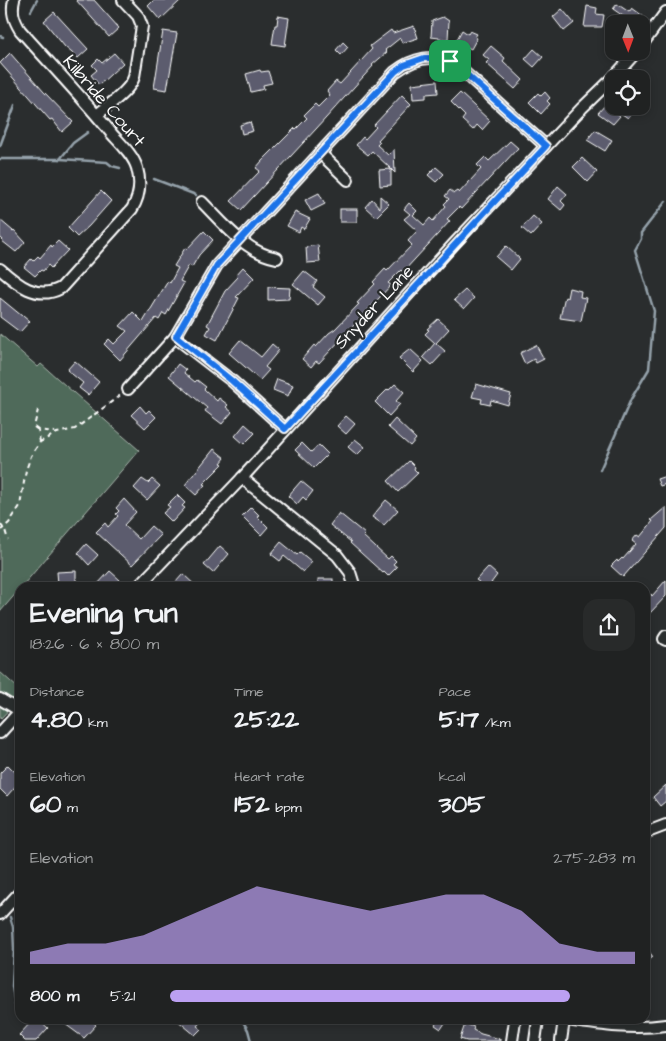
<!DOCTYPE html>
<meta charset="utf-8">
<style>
:root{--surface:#202222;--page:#282a2a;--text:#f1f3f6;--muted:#a2a4a5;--line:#3d3f40;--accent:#bca0f2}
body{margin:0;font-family:"Architects Daughter",sans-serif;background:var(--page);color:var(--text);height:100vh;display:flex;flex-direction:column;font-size:19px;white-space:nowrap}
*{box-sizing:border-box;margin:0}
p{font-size:16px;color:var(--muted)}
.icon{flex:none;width:28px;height:28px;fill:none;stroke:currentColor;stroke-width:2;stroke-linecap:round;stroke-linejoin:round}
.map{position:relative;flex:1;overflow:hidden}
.drawer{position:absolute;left:15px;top:582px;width:635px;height:442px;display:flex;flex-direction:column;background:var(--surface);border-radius:15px;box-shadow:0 2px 8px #0003,0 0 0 1px var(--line)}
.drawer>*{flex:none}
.needle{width:32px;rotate:179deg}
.buttons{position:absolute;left:605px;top:15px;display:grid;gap:10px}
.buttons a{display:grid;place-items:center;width:45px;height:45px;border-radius:10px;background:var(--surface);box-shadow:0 2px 8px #0003,0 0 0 1px var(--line);font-size:25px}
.pin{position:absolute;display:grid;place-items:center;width:42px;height:42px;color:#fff;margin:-21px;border-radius:10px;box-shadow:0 2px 8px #0006}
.round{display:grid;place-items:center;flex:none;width:52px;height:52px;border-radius:15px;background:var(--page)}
.head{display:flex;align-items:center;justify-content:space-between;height:85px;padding:0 15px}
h1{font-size:28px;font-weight:700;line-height:38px}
.stats{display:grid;grid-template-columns:repeat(3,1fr);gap:8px;height:85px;padding:5px 15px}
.stats div{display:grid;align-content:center}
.stats b{font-size:25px;font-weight:700}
.stats small{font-size:14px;font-weight:400}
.stats p{font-size:14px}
.chart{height:140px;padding:10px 15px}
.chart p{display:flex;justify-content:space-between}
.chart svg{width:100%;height:90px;margin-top:5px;fill:var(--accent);opacity:.7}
ul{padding:0 15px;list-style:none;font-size:16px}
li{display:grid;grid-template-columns:80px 60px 1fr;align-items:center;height:38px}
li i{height:12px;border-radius:6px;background:var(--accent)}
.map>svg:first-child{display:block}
</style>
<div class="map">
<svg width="666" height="1041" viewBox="0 0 666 1041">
<rect width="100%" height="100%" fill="#2a2d2e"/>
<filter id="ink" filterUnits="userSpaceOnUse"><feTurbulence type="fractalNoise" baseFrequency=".02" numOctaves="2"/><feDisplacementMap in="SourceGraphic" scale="10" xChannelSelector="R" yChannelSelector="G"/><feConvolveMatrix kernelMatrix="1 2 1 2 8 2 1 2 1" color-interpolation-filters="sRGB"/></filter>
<g filter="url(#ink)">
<g fill="#506b5a" stroke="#a8b5ac">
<path d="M0 334 38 367 41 364 139 450 0 612Z"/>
<path d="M0 672 20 690V698L0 719Z"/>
</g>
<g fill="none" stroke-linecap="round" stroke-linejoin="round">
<g stroke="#95a2ab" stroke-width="2.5">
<path d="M31 11 37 0"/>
<path d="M0 36 3 37"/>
<path d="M0 146 15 105"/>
<path d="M0 159H60L107 162 112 166 120 168"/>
<path d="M60 159 73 143 88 132"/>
<path d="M154 179 196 195"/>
<path d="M600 470 631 399 649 369 654 311 635 250 641 239V233L666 201"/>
<path d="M10 917 13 927 14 949 12 986 16 1011"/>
<path d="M242 1020 248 1030 251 1041"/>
</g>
</g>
<g fill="#5b5c6e" stroke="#fff">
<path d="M76 0H94L119 28 109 37Z"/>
<path d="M154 0H181L160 20 148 6Z"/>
<path d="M617 4 629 12 632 8 643 16 637 24H621L626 18 613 9Z"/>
<path d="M587 6 597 8 596 14 604 15 602 27H584Z"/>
<path d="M562 9 574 23 564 31 553 17Z"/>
<path d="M54 12 88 49 78 58 65 47 44 21Z"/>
<path d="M278 16 289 18 285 46 272 44 275 25H277Z"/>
<path d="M443 17 449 21 448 39 431 37 432 21Z"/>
<path d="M414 26 418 38 402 43 400 38 385 50 387 52 372 65 373 66 316 129 241 210 231 201 260 171 256 168 262 161 295 128 296 129 307 118 304 115 315 104 318 107 330 95 327 91 336 81 340 84 372 49 370 46 391 30 393 33Z"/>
<path d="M462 30 468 34 470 31 477 34 475 37 477 38 471 49 456 41Z"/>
<path d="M163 31 177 33 167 90 154 88Z"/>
<path d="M343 42 348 47 341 55 336 50Z"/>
<path d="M491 46 505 58 503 61 523 80 515 89 486 63 489 60 483 55Z"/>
<path d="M534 49 543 57 534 67 525 59Z"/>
<path d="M10 53 44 92 73 122 62 132 52 119 50 120 0 63Z"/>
<path d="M114 53 123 63 99 85 91 75 97 70 92 65 98 59 102 63Z"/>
<path d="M260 70 261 72 268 71 272 83 263 85 264 89 251 92 246 74Z"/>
<path d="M437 81 438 93 426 94V98L413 99 412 84Z"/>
<path d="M545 92 550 98 547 101 550 104 541 114 529 102 538 93 541 96Z"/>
<path d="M460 93 490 121 482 130 477 125 473 130 462 120 465 116 451 102Z"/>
<path d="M402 95 411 104 378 140 380 142 377 145 388 155 394 149 395 173 391 169V185L380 186 379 170 391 169 372 151 368 155 356 145 363 137 365 139 376 127 374 125Z"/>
<path d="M606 104 620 116 613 124 598 113Z"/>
<path d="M624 106H637L628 118 619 112Z"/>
<path d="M250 122 253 131 242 134 240 125Z"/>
<path d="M595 130 612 140 605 151 587 140Z"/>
<path d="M510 141 518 148 461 209 459 207 447 219 450 221 403 272 401 270 388 283 391 285 319 363 316 361 311 367 302 359 314 345 316 347 329 333 335 329 359 304 357 303 375 284 373 282 385 269 387 271 412 245 408 241 417 231 404 219 410 214 404 209 409 203 417 211 413 215 424 225 430 218 433 221 446 206 444 204 449 199 445 196 450 190 454 193 457 191 459 193 481 169 477 165 485 157 489 161Z"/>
<path d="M582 158 597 172 588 182 573 167Z"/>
<path d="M436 167 444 174 436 182 428 175Z"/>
<path d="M558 186 567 194 561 201 565 205 561 210 548 199Z"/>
<path d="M101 191 111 201 89 226 77 237 68 228Z"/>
<path d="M319 193 325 204 311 211 305 200Z"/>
<path d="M380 196 389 204 376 217 365 207 372 199 380 208Z"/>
<rect x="340" y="209" width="17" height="13"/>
<path d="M295 212 310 219 304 229 301 227 299 232 287 226Z"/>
<path d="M533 216 542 224 531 236 522 228Z"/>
<path d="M0 220 13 231 14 230 25 242 16 252 2 241 3 240 0 237Z"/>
<path d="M204 231 213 240 199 255 192 267 189 265 180 281 184 283 166 315 163 313 159 320 156 318 120 360 104 344 109 339 114 344 127 331 120 326 133 312 143 322 168 281 170 283 178 268 174 266 185 248 187 249Z"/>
<path d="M58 241 68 250 51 268 48 265 43 271 41 270 35 276 24 267 31 259 33 261 38 256 40 258 51 245 52 247Z"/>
<path d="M318 245 320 262 307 263 306 247Z"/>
<path d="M506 246 520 259 511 270 496 257Z"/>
<path d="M243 267 254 278 236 297 239 298 217 340 206 334 210 327 207 325 225 291 238 277 236 275Z"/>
<path d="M304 271 317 281 313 287 325 297 318 305 293 284Z"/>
<path d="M268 287 290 288 289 299 268 300Z"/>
<path d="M569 288 581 291 580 297 586 298 581 321 560 318 564 300 565 297 567 298Z"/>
<path d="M465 290 474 298 464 309 454 300Z"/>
<path d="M0 298 22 316 23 315 30 321 20 332 0 317Z"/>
<path d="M438 319 449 329 436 343 445 351 432 365 423 357 435 343 425 334 429 330 427 329Z"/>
<path d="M240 340 261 357 272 344 279 350 265 367 269 370 260 380 229 353Z"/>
<path d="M536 345 544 359 536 363 534 359 525 364 520 353Z"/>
<path d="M410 349 423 361 413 372 399 358Z"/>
<path d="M75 361 99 382 88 395 79 388 83 383 67 370Z"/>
<path d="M178 364 186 370 184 373 195 382 197 380 206 387 204 389 217 401 219 398 228 405 226 407 232 412 222 424 205 411 207 408 169 376Z"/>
<path d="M277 379 293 385 288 396 273 390Z"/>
<path d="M395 384 404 392 396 401 400 404 389 416 375 402 388 389 389 390Z"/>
<path d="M476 384 511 394 508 405 491 400 490 405 481 403 482 399 472 397Z"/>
<path d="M140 406 146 413 149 410 156 417 145 428 131 415Z"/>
<path d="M346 416 355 424 346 434 337 426Z"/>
<path d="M395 419 416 439 410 446 388 427Z"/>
<path d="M245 424 255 433 244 444 235 436Z"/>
<path d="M355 439 365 447 357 455 348 447Z"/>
<path d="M302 443 311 452 319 445 328 454 314 468 295 450Z"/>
<path d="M214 449 225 458 221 463 223 464 203 484 205 485 196 495 185 485Z"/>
<path d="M409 461 415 467 414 469 418 473 398 492 388 481Z"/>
<path d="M666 476V484L660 486 657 479Z"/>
<path d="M142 479 148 483 152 479 160 486 147 500 134 488Z"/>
<path d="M301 481 313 491 306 500 303 497 297 504 288 496Z"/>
<path d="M177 495 185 503 182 506 185 508 172 522 163 513 170 507 167 505Z"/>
<path d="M124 499 136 512 124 525 139 539 151 526 161 535 132 565 96 532 105 523 108 527 118 516 116 514 119 511 116 508Z"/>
<path d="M386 500 398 510 384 525 372 517Z"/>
<path d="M251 507 259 515 257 516 268 527 261 535 242 516Z"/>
<path d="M666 507V528L623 577 611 566 617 560 618 562 622 558 623 559 636 544 632 541 637 535 640 537 653 521 651 520Z"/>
<path d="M339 513 365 534 363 536 388 559 391 556 396 561 393 564 397 567 388 576 384 572 383 573 350 543 351 542 330 525Z"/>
<path d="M281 542 297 555 300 552 312 562 303 572 284 556 280 561 271 554Z"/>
<path d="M86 544 98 555 89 565 78 553Z"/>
<path d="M220 546 229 554 213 573 204 565Z"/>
<path d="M488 567 497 575 491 583 493 584 489 588H473L479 582 476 580Z"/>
<path d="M76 571V583L58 584 57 572Z"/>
<path d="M110 571 120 580 113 588H94Z"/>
<path d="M183 574 198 588H180L175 583Z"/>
<rect x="318" y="579" width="15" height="9"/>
<path d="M666 580V596L650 613 645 609V600L651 594 652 596Z"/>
<path d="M8 765 17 774 15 776 20 781 7 796 0 789V773Z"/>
<path d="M666 785V801L660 806 653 797Z"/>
<path d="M645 946 653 957 645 963Z"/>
<path d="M33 1020H39L48 1028 36 1041H25L19 1035Z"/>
<path d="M68 1020H91L96 1025 84 1038 65 1024Z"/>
<path d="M177 1020H202L197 1026 201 1029 195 1035Z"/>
<path d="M439 1020H447L441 1029 435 1025Z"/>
<path d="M465 1024 474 1027 473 1030 481 1034 500 1039V1041H467L460 1039Z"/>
</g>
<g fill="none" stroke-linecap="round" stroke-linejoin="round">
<defs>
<g id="minor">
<path d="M641 46 666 12"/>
<path d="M97 115C108 105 130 91 134 77L142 26 138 16 123 0"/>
<path d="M320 153 348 180"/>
<path d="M202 202C223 223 246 253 277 258"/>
<path d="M0 269C17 284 37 301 61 288L132 209C140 196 141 182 137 168 133 155 121 144 112 134 83 98 51 65 20 30 14 20 11 12 14 0"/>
<path d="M175 337 232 381 285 429"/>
<path d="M128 389 175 337 217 265 395 72C413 58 434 53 455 64L546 146"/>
<path d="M242 478 337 555 350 572 355 588"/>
<path d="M137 588 242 478 453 245 582 108 613 78 637 51"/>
<path d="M666 636 664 639 666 640"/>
<path d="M0 699 20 711"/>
<path d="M0 733 20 711"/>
<path d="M645 833 666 825"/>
<path d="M0 914 20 892"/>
<path d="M566 1020C600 1025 632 1030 666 1025"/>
<path d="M512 1041 515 1020"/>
<path d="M535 1041 538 1020"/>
<path d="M561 1041 564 1020"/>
</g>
</defs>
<use href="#minor" stroke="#fff" stroke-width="14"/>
<g stroke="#fff" stroke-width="2" stroke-dasharray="5 4" stroke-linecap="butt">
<path d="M38 430 34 427 38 410"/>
<path d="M40 442 38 430 55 432"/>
<path d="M0 524 5 530 8 540"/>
<path d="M0 531 9 523 20 506 26 470 31 456 40 442 57 433 75 429 122 394"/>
</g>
<use href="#minor" stroke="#2a2d2e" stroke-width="10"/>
</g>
</g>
<g fill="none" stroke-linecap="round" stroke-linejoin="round" filter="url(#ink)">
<defs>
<path id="route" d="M424 58H440L455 64 546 146 285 429 232 381 176 336 217 265 395 72 404 65Z"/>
</defs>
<use href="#route" stroke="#fff" stroke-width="10"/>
<use href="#route" stroke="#1a73e8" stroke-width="6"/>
</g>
<g text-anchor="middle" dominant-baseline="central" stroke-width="4.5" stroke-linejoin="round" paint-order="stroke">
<g font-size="18" fill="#fff" stroke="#2a2d2e">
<text transform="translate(104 101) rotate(49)">Kilbride Court</text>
<text transform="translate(374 307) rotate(-47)">Snyder Lane</text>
</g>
</g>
</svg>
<div class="buttons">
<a><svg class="needle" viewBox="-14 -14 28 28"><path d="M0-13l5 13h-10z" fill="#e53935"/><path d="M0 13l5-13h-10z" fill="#a2a4a5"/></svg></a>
<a><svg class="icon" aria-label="locate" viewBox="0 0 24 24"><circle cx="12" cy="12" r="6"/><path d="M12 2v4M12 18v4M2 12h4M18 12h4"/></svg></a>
</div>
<div class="pin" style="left:450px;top:61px;background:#1e9e55"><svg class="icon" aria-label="arrive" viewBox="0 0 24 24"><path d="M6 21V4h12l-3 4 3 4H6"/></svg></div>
<section class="drawer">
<div class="head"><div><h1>Evening run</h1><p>18:26 · 6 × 800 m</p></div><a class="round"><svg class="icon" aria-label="share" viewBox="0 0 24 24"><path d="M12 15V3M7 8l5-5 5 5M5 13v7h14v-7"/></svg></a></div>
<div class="stats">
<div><p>Distance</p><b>4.80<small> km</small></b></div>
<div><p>Time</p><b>25:22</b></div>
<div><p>Pace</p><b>5:17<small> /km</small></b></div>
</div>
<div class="stats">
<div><p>Elevation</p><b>60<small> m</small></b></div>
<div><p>Heart rate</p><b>152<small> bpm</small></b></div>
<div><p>kcal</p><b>305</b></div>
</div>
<div class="chart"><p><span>Elevation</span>275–283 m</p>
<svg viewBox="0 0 160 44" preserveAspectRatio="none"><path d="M0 44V38L10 34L20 34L30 30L40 22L50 14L60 6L70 10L80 14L90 18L100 14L110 10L120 10L130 18L140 34L150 38L160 38V44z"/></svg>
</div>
<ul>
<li><b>800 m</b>5:21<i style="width:86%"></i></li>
</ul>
</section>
</div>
